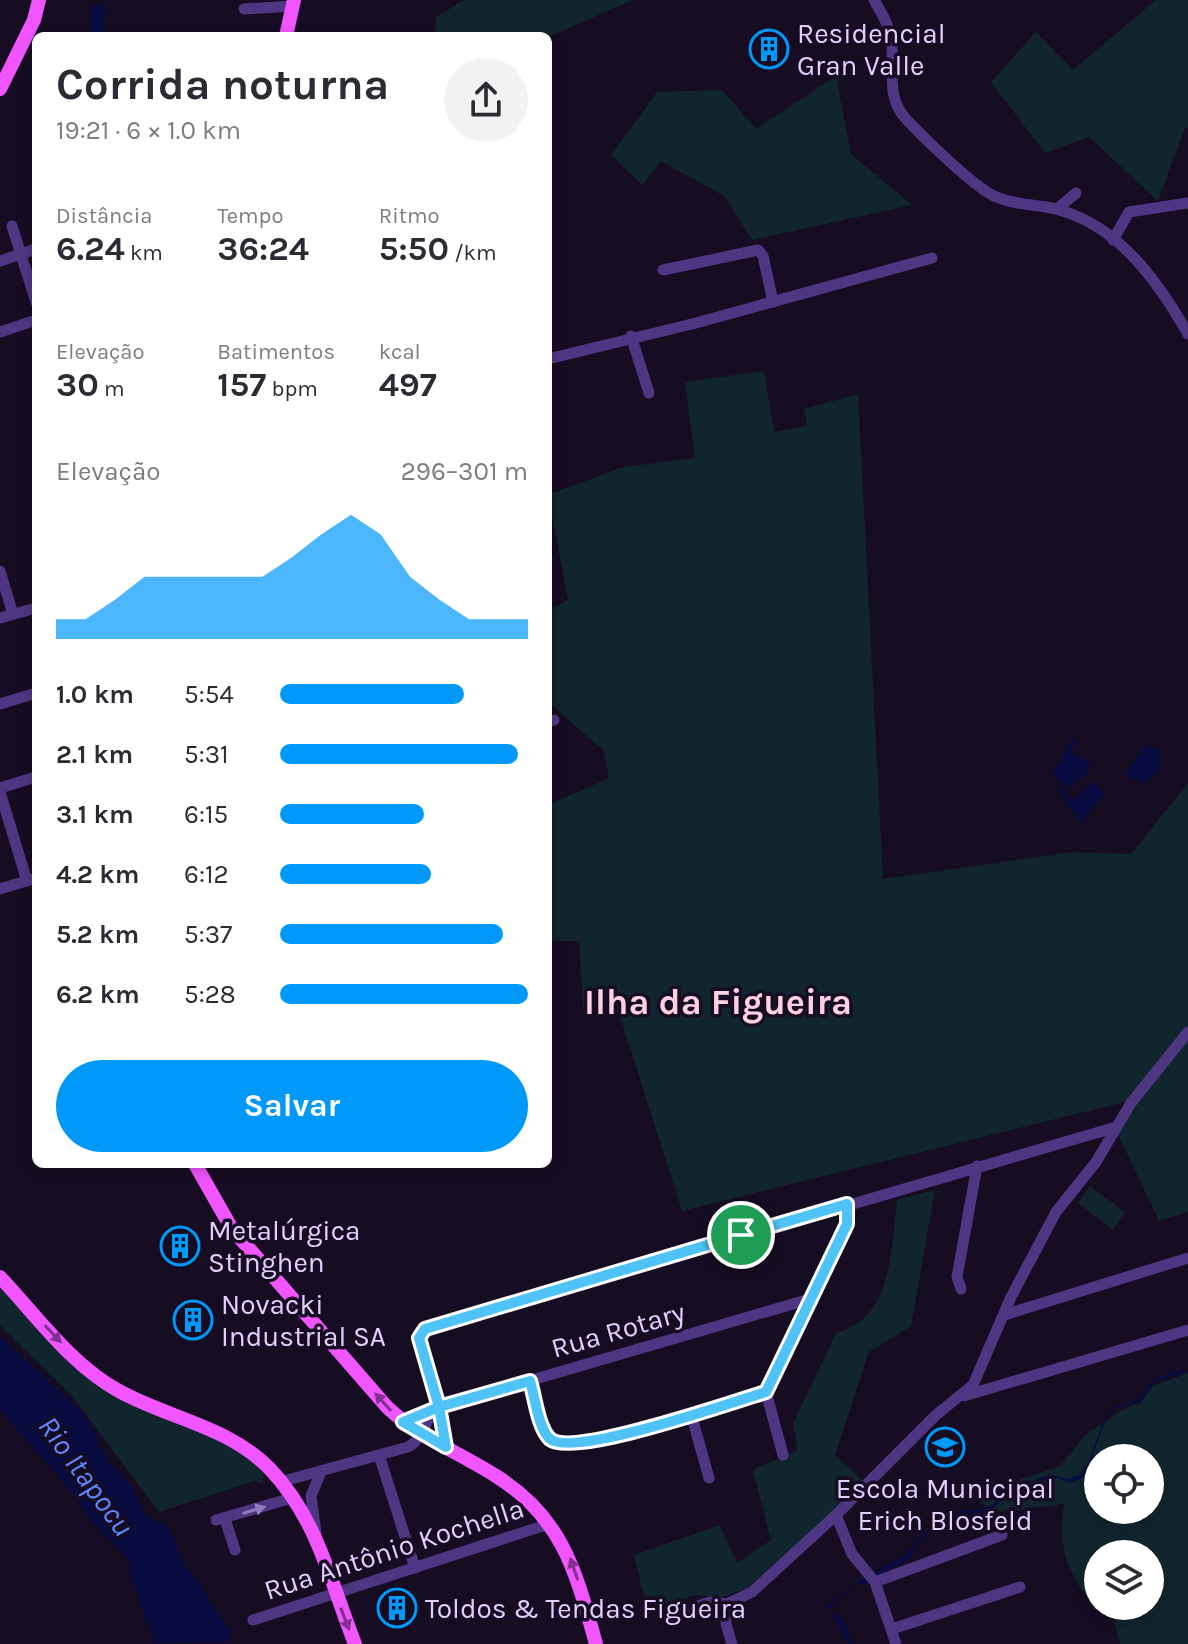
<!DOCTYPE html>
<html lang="pt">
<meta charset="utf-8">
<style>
:root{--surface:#fff;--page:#f2f2f3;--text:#2b2b33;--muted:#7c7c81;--accent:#0099f9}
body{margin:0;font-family:Karla,sans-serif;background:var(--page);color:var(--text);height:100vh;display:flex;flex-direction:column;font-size:30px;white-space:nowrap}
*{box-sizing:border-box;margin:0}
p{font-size:26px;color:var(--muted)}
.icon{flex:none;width:44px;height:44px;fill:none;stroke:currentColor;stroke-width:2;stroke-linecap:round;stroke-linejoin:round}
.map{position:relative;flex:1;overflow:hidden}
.panel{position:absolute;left:32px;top:32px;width:520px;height:1136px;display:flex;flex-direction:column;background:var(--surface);border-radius:12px;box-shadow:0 4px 12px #0003}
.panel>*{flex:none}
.buttons{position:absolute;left:1084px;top:1444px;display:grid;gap:16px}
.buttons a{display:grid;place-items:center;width:80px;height:80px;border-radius:50%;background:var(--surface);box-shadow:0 4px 12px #0003;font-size:40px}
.pin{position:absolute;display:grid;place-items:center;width:68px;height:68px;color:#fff;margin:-34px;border:4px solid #fff;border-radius:50%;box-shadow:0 2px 8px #0007}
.round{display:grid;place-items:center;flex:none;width:84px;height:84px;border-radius:42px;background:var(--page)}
.head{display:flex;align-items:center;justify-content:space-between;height:136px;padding:0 24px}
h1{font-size:44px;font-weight:700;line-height:60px}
.metrics{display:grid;grid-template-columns:repeat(3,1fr);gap:12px;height:136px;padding:8px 24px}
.metrics div{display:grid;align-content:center}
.metrics b{font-size:34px;font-weight:700}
.metrics small{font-size:22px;font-weight:400}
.metrics p{font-size:22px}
.chart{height:224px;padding:16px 24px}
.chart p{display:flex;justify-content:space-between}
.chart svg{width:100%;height:144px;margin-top:8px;fill:var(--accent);opacity:.7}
.primary-button{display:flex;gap:16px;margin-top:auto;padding:16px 24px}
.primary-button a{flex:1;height:92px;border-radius:48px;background:var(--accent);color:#fff;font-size:32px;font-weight:700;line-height:92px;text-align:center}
ul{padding:0 24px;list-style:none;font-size:26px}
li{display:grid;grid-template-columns:128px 96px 1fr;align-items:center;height:60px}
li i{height:20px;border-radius:10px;background:var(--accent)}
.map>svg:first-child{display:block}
</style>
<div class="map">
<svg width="1188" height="1644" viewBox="0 0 1188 1644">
<rect width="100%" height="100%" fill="#170d23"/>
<g fill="#10252d" fill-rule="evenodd">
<path d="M464 0H633L548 37 434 36 436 17Z"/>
<path d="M1156 0H1188V128H1185L1158 201 1089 137 1045 153 991 82 1036 32 1073 70Z"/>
<path d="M836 76 851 154 912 205 752 240 724 196 661 161 642 185 611 155 657 92 722 90 756 129Z"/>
<path d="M764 371 774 432 807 426 804 409 858 394 883 879 1072 852 1131 854 1188 783V1212L1159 1221 1115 1128 1133 1100 682 1211 617 1007H583L579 941H548V805L609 778 604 751 548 702V611L568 600 548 495 623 467 695 458 685 382Z"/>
<path d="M1090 1186 1125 1212 1113 1230 1078 1203Z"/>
<path d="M935 1190 911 1326 869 1352 835 1455 865 1483 747 1588 723 1597 694 1595 648 1613 634 1555 720 1525 737 1563 771 1540 753 1470 798 1450 793 1424 836 1333C893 1319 891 1248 897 1200Z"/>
<path d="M0 1284 67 1355 230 1445 261 1468 264 1477 262 1484 254 1481 159 1512 74 1398 0 1325Z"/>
<path d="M1188 1373V1644H1120L1111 1609H1094C1067 1567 1058 1554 1064 1504L1001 1512 978 1502 1018 1480 1060 1466 1085 1435 1127 1407 1141 1403 1153 1386ZM1098 1458H1150V1510H1098ZM1098 1554H1150V1606H1098Z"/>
</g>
<g fill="#080c41">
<path d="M1072 739 1077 741 1070 754 1090 762 1088 773 1067 788 1052 775Z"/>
<path d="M1145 745 1158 750C1166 767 1156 775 1143 784L1125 775Z"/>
<path d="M1093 781 1105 793 1081 823 1058 790 1062 787 1072 801Z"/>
<path d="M0 1336 84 1414 98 1437V1449H104L110 1463 131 1485 144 1514 161 1525 168 1520 166 1526C175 1538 183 1565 188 1570 205 1587 213 1612 231 1630L228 1642 155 1643 148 1621H143L144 1614 129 1569 131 1562 91 1521 67 1486 0 1410Z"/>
<path d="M1181 1369 1188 1372 1156 1381 1140 1403C1134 1405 1127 1404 1121 1406 1100 1413 1096 1461 1082 1478L1070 1483 1058 1478 1017 1484C994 1512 982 1519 945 1518L914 1549 911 1558 866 1584H857L834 1602 831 1611 844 1621 853 1644H848L828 1605 862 1578 903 1557 943 1514C985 1505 985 1519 1014 1481H1032L1049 1475 1070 1479 1079 1475 1089 1461 1103 1421 1116 1406 1137 1401 1153 1380Z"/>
</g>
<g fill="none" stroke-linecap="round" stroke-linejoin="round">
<path stroke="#080c41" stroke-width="14" d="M97 36 98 11"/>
<g stroke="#4f3683" stroke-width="11">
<path d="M874 0C881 12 889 25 891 39 896 68 884 96 907 120 924 138 973 186 994 196 1016 206 1038 204 1059 210 1119 226 1159 283 1188 334"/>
<path d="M244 9 293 6"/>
<path d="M1057 209 1076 193"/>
<path d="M12 226 36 302"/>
<path d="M1113 240 1129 212 1188 203"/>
<path d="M0 261 36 249"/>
<path d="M663 270 758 250 763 256 773 302"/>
<path d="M0 332 36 320"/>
<path d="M631 336 649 393"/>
<path d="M548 359 696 323 932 258"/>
<path d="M0 571 13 614"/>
<path d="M0 618 36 608"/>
<path d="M0 704 36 693"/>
<path d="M548 722 554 720"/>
<path d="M0 788 36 777"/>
<path d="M0 792 27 881"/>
<path d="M0 889 36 878"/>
<path d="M961 1289 957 1277 977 1166"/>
<path d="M1004 1315 1188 1258"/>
<path d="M530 1381C536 1401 539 1442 565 1444L611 1438 766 1392"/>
<path d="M964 1396 1188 1330"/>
<path d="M691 1414 709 1478"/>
<path d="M403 1422 439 1407 810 1299"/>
<path d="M446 1447 420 1343V1335L425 1329 1113 1128"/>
<path d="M379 1455 415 1568"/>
<path d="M783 1455 766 1392 847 1224V1204"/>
<path d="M280 1482 408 1447C424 1438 423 1422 435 1411"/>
<path d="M836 1515 852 1554 875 1582 896 1644"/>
<path d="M225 1519 235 1550"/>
<path d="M216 1520 292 1498"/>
<path d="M316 1533 311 1496 321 1472"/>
<path d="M875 1582 1002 1535"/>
<path d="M727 1604 726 1624 732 1644"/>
<path d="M668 1616 710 1602 727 1604 752 1592 836 1515 936 1415 973 1385 1011 1297 1056 1212 1096 1162 1131 1103 1188 1032"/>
<path d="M253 1620 549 1524"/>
<path d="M892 1629 1020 1587"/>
</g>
<g stroke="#f055ff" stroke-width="14">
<path d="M286 36 294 0"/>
<path d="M0 89 34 20 39 0"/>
<path d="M195 1164 232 1229 387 1407C418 1437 460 1453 496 1476 563 1518 576 1572 596 1644"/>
<path d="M0 1277C36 1315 72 1366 119 1391 170 1419 228 1426 270 1469 317 1518 331 1583 355 1644"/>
</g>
</g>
<defs><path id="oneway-solid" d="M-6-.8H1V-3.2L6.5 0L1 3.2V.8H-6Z" transform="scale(2)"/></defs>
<g fill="#843191">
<use href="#oneway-solid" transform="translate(53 1334) rotate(47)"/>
<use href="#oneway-solid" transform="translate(383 1402) rotate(-132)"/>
<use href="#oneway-solid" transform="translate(574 1569) rotate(-109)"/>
<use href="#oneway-solid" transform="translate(345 1619) rotate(69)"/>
</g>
<use fill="#917abb" href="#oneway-solid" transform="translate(254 1510) rotate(-17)"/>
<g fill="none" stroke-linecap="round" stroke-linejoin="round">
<defs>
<path id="route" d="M741 1235 425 1329 419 1338 439 1407 403 1422 446 1447 439 1407 530 1381C535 1397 538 1428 550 1439 573 1458 732 1402 766 1392L847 1224V1204L741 1235"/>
</defs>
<use href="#route" stroke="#fff" stroke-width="16"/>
<use href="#route" stroke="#4fc3f7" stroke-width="10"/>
</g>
<defs>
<symbol id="building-ring" viewBox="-11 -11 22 22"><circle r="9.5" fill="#170d23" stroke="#0099f9" stroke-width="1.5"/><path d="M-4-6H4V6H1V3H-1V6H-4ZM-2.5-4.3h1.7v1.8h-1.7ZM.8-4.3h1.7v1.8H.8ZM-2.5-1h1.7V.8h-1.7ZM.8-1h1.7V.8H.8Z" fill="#0099f9"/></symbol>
<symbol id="school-ring" viewBox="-11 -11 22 22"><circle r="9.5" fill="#170d23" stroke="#0099f9" stroke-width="1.5"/><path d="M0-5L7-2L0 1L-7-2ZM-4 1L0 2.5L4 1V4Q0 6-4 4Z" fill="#0099f9"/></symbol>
</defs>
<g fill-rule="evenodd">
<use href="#building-ring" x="747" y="27" width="44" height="44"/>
<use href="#building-ring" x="158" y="1224" width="44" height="44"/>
<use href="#building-ring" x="171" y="1298" width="44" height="44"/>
<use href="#school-ring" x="923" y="1425" width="44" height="44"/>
<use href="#building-ring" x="375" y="1586" width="44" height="44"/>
</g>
<g text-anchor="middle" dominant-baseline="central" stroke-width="7" stroke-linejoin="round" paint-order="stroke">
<g font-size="28" fill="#e2ceff" stroke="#170d23" text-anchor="start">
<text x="797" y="33">Residencial<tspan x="797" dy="32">Gran Valle</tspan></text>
<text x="208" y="1230">Metalúrgica<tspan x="208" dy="32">Stinghen</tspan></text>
<text x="221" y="1304">Novacki<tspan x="221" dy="32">Industrial SA</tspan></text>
<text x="945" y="1488" text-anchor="middle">Escola Municipal<tspan x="945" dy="32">Erich Blosfeld</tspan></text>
<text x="425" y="1608">Toldos &amp; Tendas Figueira</text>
</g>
<g font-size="28" fill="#e2ceff" stroke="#170d23">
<text transform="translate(618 1330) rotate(-16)">Rua Rotary</text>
<text transform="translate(394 1549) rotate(-18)">Rua Antônio Kochella</text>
</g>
<g font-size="30" font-style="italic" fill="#5c85ff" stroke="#170d23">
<text transform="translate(86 1476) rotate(54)">Rio Itapocu</text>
</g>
<g font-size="36" font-weight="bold" fill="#ffd0e1" stroke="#170d23">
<text x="718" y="1002">Ilha da Figueira</text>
</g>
</g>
</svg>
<div class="buttons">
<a><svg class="icon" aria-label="locate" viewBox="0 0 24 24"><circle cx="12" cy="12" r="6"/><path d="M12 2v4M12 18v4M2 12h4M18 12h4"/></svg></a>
<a><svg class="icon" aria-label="layers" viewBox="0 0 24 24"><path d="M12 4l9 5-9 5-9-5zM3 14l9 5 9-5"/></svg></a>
</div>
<div class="pin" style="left:741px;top:1235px;background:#1e9e55"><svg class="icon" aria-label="arrive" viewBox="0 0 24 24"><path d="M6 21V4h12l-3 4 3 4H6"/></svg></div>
<section class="panel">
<div class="head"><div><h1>Corrida noturna</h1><p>19:21 · 6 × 1.0 km</p></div><a class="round"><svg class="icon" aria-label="share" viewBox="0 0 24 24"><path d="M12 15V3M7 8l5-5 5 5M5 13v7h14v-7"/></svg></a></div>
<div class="metrics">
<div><p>Distância</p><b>6.24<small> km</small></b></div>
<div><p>Tempo</p><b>36:24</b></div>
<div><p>Ritmo</p><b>5:50<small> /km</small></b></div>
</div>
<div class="metrics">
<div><p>Elevação</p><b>30<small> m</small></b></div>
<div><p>Batimentos</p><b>157<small> bpm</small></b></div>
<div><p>kcal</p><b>497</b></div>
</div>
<div class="chart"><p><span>Elevação</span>296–301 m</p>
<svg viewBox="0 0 160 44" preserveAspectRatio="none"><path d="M0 44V38L10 38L20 32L30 25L40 25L50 25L60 25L70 25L80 19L90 12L100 6L110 12L120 25L130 32L140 38L150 38L160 38V44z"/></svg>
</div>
<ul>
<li><b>1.0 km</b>5:54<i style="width:74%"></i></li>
<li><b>2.1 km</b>5:31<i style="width:96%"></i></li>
<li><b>3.1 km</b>6:15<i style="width:58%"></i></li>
<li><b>4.2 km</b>6:12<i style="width:61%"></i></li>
<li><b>5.2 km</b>5:37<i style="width:90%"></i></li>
<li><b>6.2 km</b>5:28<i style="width:100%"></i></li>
</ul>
<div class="primary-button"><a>Salvar</a></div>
</section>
</div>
